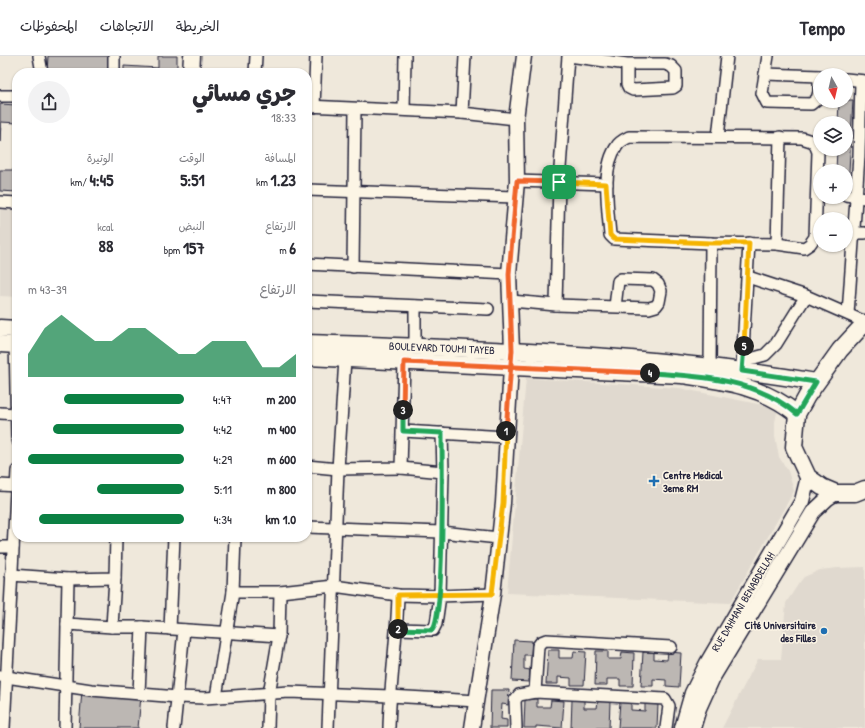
<!DOCTYPE html>
<html lang="ar">
<meta charset="utf-8">
<style>
:root{--surface:#fff;--page:#f2f2f3;--text:#2b2b33;--muted:#7c7c81;--line:#e1e1e2;--accent:#0b8043}
body{margin:0;font-family:"Patrick Hand","Playpen Sans Arabic",sans-serif;background:var(--page);color:var(--text);direction:rtl;height:100vh;display:flex;flex-direction:column;font-size:15px;white-space:nowrap}
*{box-sizing:border-box;margin:0}
p{font-size:13px;color:var(--muted)}
.icon{flex:none;width:22px;height:22px;fill:none;stroke:currentColor;stroke-width:2;stroke-linecap:round;stroke-linejoin:round}
.map{position:relative;flex:1;overflow:hidden;direction:ltr}
.sheet{position:absolute;left:12px;top:12px;width:300px;height:474px;display:flex;flex-direction:column;background:var(--surface);border-radius:16px;box-shadow:0 1px 3px #0004;direction:rtl}
.sheet>*{flex:none}
.needle{width:26px;rotate:172deg}
.controls{position:absolute;left:813px;top:12px;display:grid;gap:8px}
.controls a{display:grid;place-items:center;width:40px;height:40px;border-radius:50%;background:var(--surface);box-shadow:0 1px 3px #0004;font-size:20px}
.pin{position:absolute;display:grid;place-items:center;width:34px;height:34px;color:#fff;margin:-17px;border-radius:8px;box-shadow:0 2px 6px #0006}
.km{position:absolute;width:20px;height:20px;margin:-10px;border-radius:50%;background:#222;color:#fff;font-size:11px;line-height:20px;text-align:center}
.round{display:grid;place-items:center;flex:none;width:42px;height:42px;border-radius:21px;background:var(--page)}
.summary{display:flex;align-items:center;justify-content:space-between;height:68px;padding:0 16px}
h1{font-size:22px;font-weight:800;line-height:30px}
.metrics{display:grid;grid-template-columns:repeat(3,1fr);gap:6px;height:68px;padding:4px 16px}
.metrics div{display:grid;align-content:center}
.metrics b{font-size:17px;font-weight:800}
.metrics small{font-size:11px;font-weight:400}
.metrics p{font-size:11px}
.chart{height:112px;padding:8px 16px}
.chart p{display:flex;justify-content:space-between}
.chart svg{width:100%;height:72px;margin-top:4px;fill:var(--accent);opacity:.7}
ul{padding:0 16px;list-style:none;font-size:13px}
li{display:grid;grid-template-columns:64px 48px 1fr;align-items:center;height:30px}
li i{height:10px;border-radius:5px;background:var(--accent)}
header{display:flex;align-items:center;gap:24px;box-sizing:border-box;height:56px;padding:0 20px;background:var(--surface);border-bottom:1px solid var(--line)}
header strong{font-size:19px}
nav{display:flex;gap:22px;margin-inline-start:auto;font-size:14px}
.map>svg:first-child{display:block}
</style>
<header>
<strong>Tempo</strong>
<nav><a>الخريطة</a><a>الاتجاهات</a><a>المحفوظات</a></nav>
</header>
<div class="map">
<svg width="865" height="672" viewBox="0 0 865 672">
<rect width="100%" height="100%" fill="#efe8db"/>
<filter id="ink" filterUnits="userSpaceOnUse"><feTurbulence type="fractalNoise" baseFrequency=".025" numOctaves="2"/><feDisplacementMap in="SourceGraphic" scale="8" xChannelSelector="R" yChannelSelector="G"/><feConvolveMatrix kernelMatrix="1 2 1 2 8 2 1 2 1" color-interpolation-filters="sRGB"/></filter>
<g filter="url(#ink)">
<g fill="#e0d9cf">
<path d="M0 151 17 152V241L0 240Z"/>
<path d="M526 322 679 332 778 352 775 366V380L779 401 788 415 794 435 730 547 507 537Z"/>
<path d="M865 511V672H722L758 603H781L786 547 799 527 804 521 820 514 838 512Z"/>
</g>
<g fill="#bcb7b3" stroke="#22223b">
<path d="M48 0H111V17H47Z"/>
<path d="M158 0H177V17H124V10L158 12Z"/>
<path d="M846 44H853L848 133H846V115H836L837 93H846V67H838L839 45Z"/>
<path d="M0 48 17 49V67L1 66 0 86Z"/>
<path d="M0 114H17V136L0 135Z"/>
<path d="M514 584 532 585 531 599H524V613L530 614 529 626 512 625Z"/>
<path d="M548 594H559V602H573L574 595 586 596 584 629H571V622L558 621V628H546Z"/>
<path d="M596 595H608V603H621L622 596 634 597 633 630H620V623H607V629H595Z"/>
<path d="M643 596H654V603L667 604 668 596 681 597 679 631 666 630V624L653 623V630H641Z"/>
<path d="M82 634 141 640 138 672H79Z"/>
<path d="M491 634H509L508 649 502 648 501 663 507 664V672H490Z"/>
<path d="M525 643H537V651H550L551 644 564 645 562 672 536 670V672H524Z"/>
<path d="M572 644H584V652H597L598 645 610 646 609 672H571Z"/>
<path d="M620 646 631 647V654L645 655V647L658 648 657 672H618Z"/>
</g>
<g fill="none" stroke-linecap="round" stroke-linejoin="round">
<defs>
<g id="minor">
<path d="M39 0 42 17"/>
<path d="M569 0 627 8H665L671 10 676 15V30L673 32 633 34 629 32 627 28V8"/>
<path d="M768 0 762 37 767 47 811 48 817 43 819 36V20"/>
<path d="M114 17V0"/>
<path d="M255 17 256 0"/>
<path d="M765 18 820 20"/>
<path d="M846 23 865 25"/>
<path d="M0 40H17"/>
<path d="M307 50 462 57 516 63"/>
<path d="M314 51 316 0"/>
<path d="M404 54 405 0"/>
<path d="M462 57 465 0"/>
<path d="M629 81 802 82 814 86 818 96 815 181 810 188 804 192 777 188 711 187 614 183 610 179C608 154 601 111 617 90 619 86 625 83 629 81Z"/>
<path d="M718 81 727 0"/>
<path d="M517 125 607 128"/>
<path d="M307 134 516 141"/>
<path d="M846 139 865 142"/>
<path d="M0 146 17 147"/>
<path d="M853 177H865"/>
<path d="M777 188 780 81"/>
<path d="M307 208 509 218"/>
<path d="M353 211 355 53"/>
<path d="M806 240 865 266"/>
<path d="M307 245 488 253"/>
<path d="M511 245 556 249 649 252 656 250 659 246 661 235 658 228 653 224 621 223 618 225 615 251"/>
<path d="M556 249 559 126 568 0"/>
<path d="M848 258 859 100 861 25"/>
<path d="M15 282 17 384"/>
<path d="M415 291V250"/>
<path d="M743 305 765 299 776 288 806 240 748 221"/>
<path d="M710 310 711 187"/>
<path d="M742 310 749 187"/>
<path d="M0 357 16 358"/>
<path d="M403 375 506 381"/>
<path d="M442 377 443 416"/>
<path d="M307 410 338 413 401 412 404 307"/>
<path d="M0 429 17 430"/>
<path d="M307 471 441 476 499 482"/>
<path d="M235 481 233 536H280L334 530 398 539 440 540 443 416 401 412"/>
<path d="M0 491H13"/>
<path d="M11 519 68 523 115 522 116 481"/>
<path d="M68 523 67 568 112 571 115 522"/>
<path d="M112 571H142L279 580"/>
<path d="M170 573 174 481"/>
<path d="M397 573 433 574 436 568 440 540 493 538"/>
<path d="M0 620 91 634 178 641 205 642 289 636 390 640 477 645"/>
<path d="M535 636 538 590 541 586 546 584 671 591"/>
<path d="M139 637 142 571"/>
<path d="M216 641 233 536"/>
<path d="M4 672 17 415"/>
<path d="M65 672 67 568"/>
<path d="M174 672 184 574"/>
<path d="M268 672 269 638 279 580 280 536"/>
<path d="M328 672 338 413 345 303"/>
<path d="M389 672C390 627 397 583 398 539"/>
<path d="M516 672 515 644 519 639 535 636 665 643 669 650 666 672"/>
</g>
<g id="tertiary">
<path d="M472 672 493 538 503 447 512 294 509 218 517 125 516 63 524 0"/>
<path id="s1" d="M682 672 692 637 707 607 802 445 808 421"/>
<path d="M693 672 699 652 713 621 813 456 828 442 836 437"/>
</g>
<g id="secondary">
<path d="M191 17 192 0"/>
<path d="M865 267 840 294 807 340 797 358 794 391 808 421 822 431 836 437H855L865 433"/>
<path d="M0 272 17 273"/>
<path id="s2" d="M307 287C477 293 648 297 816 326"/>
<path d="M0 288 17 289"/>
<path d="M307 301 682 319C724 325 763 330 797 358"/>
</g>
</defs>
<use href="#minor" stroke="#22223b" stroke-width="14"/>
<use href="#tertiary" stroke="#22223b" stroke-width="17"/>
<use href="#secondary" stroke="#22223b" stroke-width="19"/>
<use href="#minor" stroke="#fcf5e5" stroke-width="11"/>
<use href="#tertiary" stroke="#fcf5e5" stroke-width="14"/>
<use href="#secondary" stroke="#fcf5e5" stroke-width="16"/>
</g>
</g>
<g fill="none" stroke-linecap="round" stroke-linejoin="round" filter="url(#ink)">
<defs>
<path id="split-1" d="M506 375 512 294 509 218 517 125 559 126"/>
<path id="split-2" d="M398 573V539L492 538 503 447 506 375"/>
<path id="split-3" d="M398 573 432 574C445 561 442 404 442 377L403 375V354"/>
<path id="split-4" d="M403 354 404 306 650 317"/>
<path id="split-5" d="M650 317C701 320 756 323 797 358L816 326 742 315 744 290"/>
<path id="split-6" d="M559 126 606 128 610 179 614 183 711 187H749L744 290"/>
</defs>
<use href="#split-1" stroke="#fff" stroke-width="8"/>
<use href="#split-2" stroke="#fff" stroke-width="8"/>
<use href="#split-3" stroke="#fff" stroke-width="8"/>
<use href="#split-4" stroke="#fff" stroke-width="8"/>
<use href="#split-5" stroke="#fff" stroke-width="8"/>
<use href="#split-6" stroke="#fff" stroke-width="8"/>
<use href="#split-1" stroke="#f0652b" stroke-width="5"/>
<use href="#split-2" stroke="#f5b400" stroke-width="5"/>
<use href="#split-3" stroke="#22a559" stroke-width="5"/>
<use href="#split-4" stroke="#f0652b" stroke-width="5"/>
<use href="#split-5" stroke="#22a559" stroke-width="5"/>
<use href="#split-6" stroke="#f5b400" stroke-width="5"/>
</g>
<g fill="#1f6fb2" stroke="#fcf5e5" stroke-width="1.5">
<path d="M652 419h4v4h4v4h-4v4h-4v-4h-4v-4h4z"/>
<circle cx="824" cy="575" r="4"/>
</g>
<g text-anchor="middle" dominant-baseline="central" stroke-width="3" stroke-linejoin="round" paint-order="stroke">
<g font-size="11" fill="#22223b" stroke="#fcf5e5">
<text stroke="none"><textPath href="#s2" startOffset="135">BOULEVARD TOUMI TAYEB</textPath></text>
<text stroke="none"><textPath href="#s1" startOffset="141">RUE DAHMANI BENABDELLAH</textPath></text>
</g>
<g font-size="11" font-weight="bold" fill="#22223b" stroke="#fcf5e5" text-anchor="start">
<text x="663" y="419">Centre Medical<tspan x="663" dy="13">3eme RM</tspan></text>
<text x="816" y="569" text-anchor="end">Cité Universitaire<tspan x="816" dy="13">des Filles</tspan></text>
</g>
</g>
</svg>
<div class="controls">
<a><svg class="needle" viewBox="-14 -14 28 28"><path d="M0-13l5 13h-10z" fill="#e53935"/><path d="M0 13l5-13h-10z" fill="#7c7c81"/></svg></a>
<a><svg class="icon" aria-label="layers" viewBox="0 0 24 24"><path d="M12 4l9 5-9 5-9-5zM3 14l9 5 9-5"/></svg></a>
<a>+</a>
<a>−</a>
</div>
<div class="pin" style="left:559px;top:126px;background:#1e9e55"><svg class="icon" aria-label="arrive" viewBox="0 0 24 24"><path d="M6 21V4h12l-3 4 3 4H6"/></svg></div>
<b class="km" style="left:506px;top:375px">1</b>
<b class="km" style="left:398px;top:573px">2</b>
<b class="km" style="left:403px;top:354px">3</b>
<b class="km" style="left:650px;top:317px">4</b>
<b class="km" style="left:744px;top:290px">5</b>
<section class="sheet">
<div class="summary"><div><h1>جري مسائي</h1><p>18:33</p></div><a class="round"><svg class="icon" aria-label="share" viewBox="0 0 24 24"><path d="M12 15V3M7 8l5-5 5 5M5 13v7h14v-7"/></svg></a></div>
<div class="metrics">
<div><p>المسافة</p><b>1.23<small> km</small></b></div>
<div><p>الوقت</p><b>5:51</b></div>
<div><p>الوتيرة</p><b>4:45<small> /km</small></b></div>
</div>
<div class="metrics">
<div><p>الارتفاع</p><b>6<small> m</small></b></div>
<div><p>النبض</p><b>157<small> bpm</small></b></div>
<div><p>kcal</p><b>88</b></div>
</div>
<div class="chart"><p><span>الارتفاع</span>39–43 m</p>
<svg viewBox="0 0 160 44" preserveAspectRatio="none"><path d="M0 44V30L10 14L20 6L30 14L40 22L50 22L60 14L70 14L80 22L90 30L100 30L110 22L120 22L130 22L140 38L150 38L160 30V44z"/></svg>
</div>
<ul>
<li><b>200 m</b>4:47<i style="width:77%"></i></li>
<li><b>400 m</b>4:42<i style="width:84%"></i></li>
<li><b>600 m</b>4:29<i style="width:100%"></i></li>
<li><b>800 m</b>5:11<i style="width:56%"></i></li>
<li><b>1.0 km</b>4:34<i style="width:93%"></i></li>
</ul>
</section>
</div>
